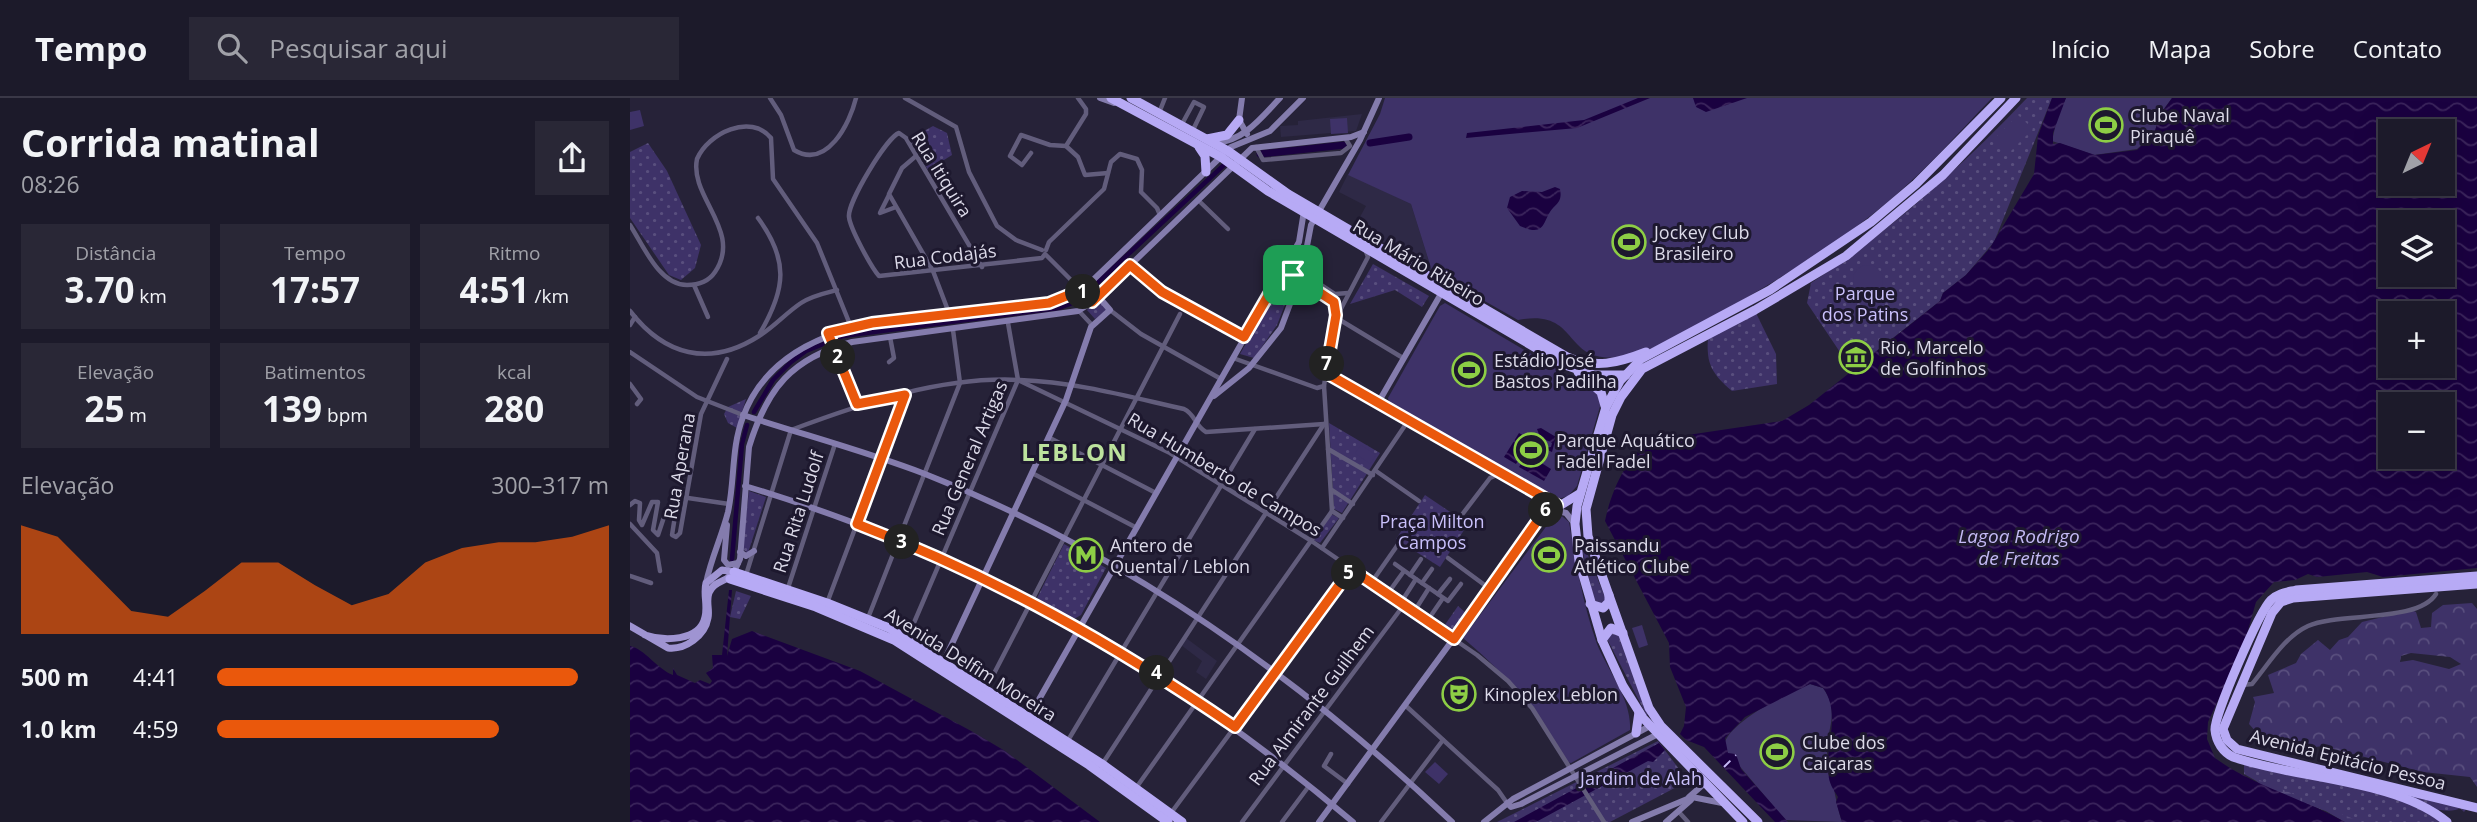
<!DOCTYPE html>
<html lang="pt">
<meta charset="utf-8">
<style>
:root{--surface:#1c1a2a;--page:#292736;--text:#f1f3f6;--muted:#a0a1a8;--line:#3a3847;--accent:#ea580c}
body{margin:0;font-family:"Open Sans",sans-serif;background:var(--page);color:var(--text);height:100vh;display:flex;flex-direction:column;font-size:26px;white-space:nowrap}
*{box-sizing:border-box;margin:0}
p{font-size:23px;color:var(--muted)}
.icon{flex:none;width:38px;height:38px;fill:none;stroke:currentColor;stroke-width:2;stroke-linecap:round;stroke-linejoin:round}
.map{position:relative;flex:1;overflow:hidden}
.sheet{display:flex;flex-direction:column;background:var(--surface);width:630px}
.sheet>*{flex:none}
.needle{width:46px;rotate:43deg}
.buttons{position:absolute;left:1748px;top:21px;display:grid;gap:14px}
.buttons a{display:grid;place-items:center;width:77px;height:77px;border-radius:0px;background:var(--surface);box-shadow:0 7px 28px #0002,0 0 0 2px var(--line);font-size:35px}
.pin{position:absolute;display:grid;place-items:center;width:60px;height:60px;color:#fff;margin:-30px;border-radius:14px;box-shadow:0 4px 10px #0006}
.km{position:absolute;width:35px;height:35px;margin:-18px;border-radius:50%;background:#222;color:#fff;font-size:19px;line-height:35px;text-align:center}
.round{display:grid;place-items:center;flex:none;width:74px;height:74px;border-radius:0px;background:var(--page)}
.overview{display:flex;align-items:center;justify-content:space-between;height:119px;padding:0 21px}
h1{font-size:38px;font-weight:700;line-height:52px}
.figures{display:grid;grid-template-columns:repeat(3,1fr);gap:10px;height:119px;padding:7px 21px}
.figures div{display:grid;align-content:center;border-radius:0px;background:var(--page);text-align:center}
.figures b{font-size:35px;font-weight:700}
.figures small{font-size:19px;font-weight:400}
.figures p{font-size:19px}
.chart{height:196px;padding:14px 21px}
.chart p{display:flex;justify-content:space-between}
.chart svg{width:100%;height:126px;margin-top:7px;fill:var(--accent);opacity:.7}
ul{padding:0 21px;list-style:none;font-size:23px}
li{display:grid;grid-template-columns:112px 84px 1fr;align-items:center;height:52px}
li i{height:18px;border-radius:9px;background:var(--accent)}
header{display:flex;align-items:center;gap:42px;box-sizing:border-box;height:98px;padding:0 35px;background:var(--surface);border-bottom:2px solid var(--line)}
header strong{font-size:33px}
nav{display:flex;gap:38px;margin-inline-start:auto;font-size:24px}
.search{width:490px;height:63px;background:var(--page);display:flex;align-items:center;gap:18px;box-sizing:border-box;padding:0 24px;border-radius:0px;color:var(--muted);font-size:26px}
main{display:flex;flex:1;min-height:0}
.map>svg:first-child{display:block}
</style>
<header>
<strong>Tempo</strong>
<div class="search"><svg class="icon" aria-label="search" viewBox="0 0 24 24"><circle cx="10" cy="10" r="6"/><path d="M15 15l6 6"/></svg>Pesquisar aqui</div>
<nav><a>Início</a><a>Mapa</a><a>Sobre</a><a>Contato</a></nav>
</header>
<main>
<section class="sheet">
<div class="overview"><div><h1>Corrida matinal</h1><p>08:26</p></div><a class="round"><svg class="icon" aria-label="share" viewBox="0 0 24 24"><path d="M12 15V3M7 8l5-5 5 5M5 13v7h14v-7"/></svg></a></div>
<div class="figures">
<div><p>Distância</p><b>3.70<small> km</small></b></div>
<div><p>Tempo</p><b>17:57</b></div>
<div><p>Ritmo</p><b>4:51<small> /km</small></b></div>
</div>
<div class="figures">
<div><p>Elevação</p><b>25<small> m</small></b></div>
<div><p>Batimentos</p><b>139<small> bpm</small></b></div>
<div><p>kcal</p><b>280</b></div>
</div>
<div class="chart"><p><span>Elevação</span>300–317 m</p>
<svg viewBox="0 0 160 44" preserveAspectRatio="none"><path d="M0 44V6L10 10L20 23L30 36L40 38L50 29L60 19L70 19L80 27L90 34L100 30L110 19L120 14L130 12L140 12L150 10L160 6V44z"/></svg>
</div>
<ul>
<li><b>500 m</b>4:41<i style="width:92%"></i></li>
<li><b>1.0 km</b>4:59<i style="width:72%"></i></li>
</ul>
</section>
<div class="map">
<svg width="1847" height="724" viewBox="0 0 1847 724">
<defs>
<pattern id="grass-dots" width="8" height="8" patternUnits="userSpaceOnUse" patternTransform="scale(1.75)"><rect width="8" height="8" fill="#3e3268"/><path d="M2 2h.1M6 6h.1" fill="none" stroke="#594f7e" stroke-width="1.8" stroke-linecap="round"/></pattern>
<pattern id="forest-crowns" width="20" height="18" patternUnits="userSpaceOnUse" patternTransform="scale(1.75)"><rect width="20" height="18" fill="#3e3268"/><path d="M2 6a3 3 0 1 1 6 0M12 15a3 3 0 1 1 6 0" fill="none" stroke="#594f7e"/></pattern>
<pattern id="wetland-marsh" width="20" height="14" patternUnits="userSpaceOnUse" patternTransform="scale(1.75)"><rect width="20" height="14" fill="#3e3268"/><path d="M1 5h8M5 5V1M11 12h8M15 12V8" fill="none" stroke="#594f7e"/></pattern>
<pattern id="water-waves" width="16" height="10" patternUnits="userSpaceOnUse" patternTransform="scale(1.75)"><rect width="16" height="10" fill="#1a0140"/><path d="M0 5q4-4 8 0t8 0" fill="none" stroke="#3b255c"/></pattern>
</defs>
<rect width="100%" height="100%" fill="#262238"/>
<g fill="#2e2946">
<path d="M732 16 726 33 651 39 650 28 668 27V23Z"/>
<path d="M718 76 781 106 802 173 725 128 736 108 709 94Z"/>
<path d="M556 540 587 563 576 581 566 574 572 563 551 547Z"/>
</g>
<g fill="url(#grass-dots)">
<path d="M1397 0H1422L1364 144 1336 177 1313 195 1310 203 1222 272 1177 205 1181 185C1261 133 1331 69 1397 0Z"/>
<path d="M303 28 317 35 322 57 298 72 280 41Z"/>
<path d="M18 45 37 73 71 147 65 170 51 182 39 177 0 120V54Z"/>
<path d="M743 166 799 198 792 209 765 192 720 206Z"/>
<path d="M657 182 662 189 647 227 624 260 610 256 651 185Z"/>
<path d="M468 201 478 211 465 221 457 212Z"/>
<path d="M1126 215 1146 256 1147 286 1102 293C1082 276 1076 266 1078 240Z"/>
<path d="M116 301 107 330 98 325 94 316 98 309Z"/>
<path d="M699 325 750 355 712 415 704 411Z"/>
<path d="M119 393 136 399 118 455 112 451Z"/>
<path d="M795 397 838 426 810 469 766 441Z"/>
<path d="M701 416 709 420 690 445 683 442Z"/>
<path d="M948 433 975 499V505H967L964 502Z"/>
<path d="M434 446 476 470 451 517 444 521 407 500Z"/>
<path d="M106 493 121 498 110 521 100 519Z"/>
<path d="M828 508 836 515 820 537 812 531Z"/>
<path d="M988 533 1018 615 1017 618 977 541 978 534Z"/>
<path d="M1028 643 1058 683 980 724H867Z"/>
<path d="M1614 666 1768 699 1813 724H1715L1696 713 1651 697 1614 676Z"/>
<path d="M1709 676 1837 710 1834 714 1830 710C1811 723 1732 685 1709 676Z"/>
</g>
<path fill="url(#forest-crowns)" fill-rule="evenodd" d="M1842 505 1847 511V689L1840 679 1793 674 1692 648 1686 649 1629 637 1619 626 1625 604 1623 599 1644 595 1638 577 1666 565 1671 556 1688 542 1700 552 1709 542 1718 539 1732 524 1782 512 1786 514 1791 530 1801 529 1802 515 1813 507ZM1781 555 1820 559 1831 566 1819 571 1783 562 1770 564 1771 558Z"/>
<path fill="url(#wetland-marsh)" d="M1622 679 1731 724H1715L1696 713 1634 690Z"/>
<g fill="#3e3268">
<path d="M755 0H1362C1329 34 1297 71 1260 102 1205 148 1145 184 1082 219 1055 234 1020 256 989 259 931 266 951 210 888 222L802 173 781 106 718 77 750 16Z"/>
<path d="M1436 0H1542L1530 16 1524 36 1507 51 1464 57 1422 43 1428 16Z"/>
<path d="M10 12 14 28 0 32V14Z"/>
<path d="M1388 17 1403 31 1380 54 1365 40Z"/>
<path d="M717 20 718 35 701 36 700 21Z"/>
<circle cx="1238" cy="182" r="15"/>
<path d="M815 205 967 295 971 305 947 388 938 398 925 402 837 355 759 305 758 300 810 208Z"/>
<path d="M731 347 746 357 740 366 725 355Z"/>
<path d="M927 414 939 424C946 465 953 507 967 546 978 573 1002 602 1000 632L941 665 937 664C909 614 877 577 833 540Z"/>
<path d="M1012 527 1018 547 1009 550 1002 530Z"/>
<path d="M1180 586 1193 590C1213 616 1192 638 1198 660 1203 682 1205 703 1212 724L1155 722 1107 665 1106 657H1099L1094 647C1098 625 1158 594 1180 586Z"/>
<path d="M805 664 818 676 809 686 795 674Z"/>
<path d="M1044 670 1049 680 1028 691 1023 681Z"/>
</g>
<g fill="url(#water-waves)" fill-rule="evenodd">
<path d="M1008 0H1020L947 30 836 40 837 35 954 22Z"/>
<path d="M1063 0H1117L1076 14 1066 9Z"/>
<path d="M1422 0H1436L1423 35V46L1430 45 1465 57 1507 52 1524 36 1530 17 1542 0H1847V470L1753 479 1737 474 1687 479 1678 476 1665 482 1644 484 1626 504 1614 546 1578 624 1577 641 1585 660C1625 689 1671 699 1715 724H1212L1206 704 1208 699C1201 688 1195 679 1201 665L1198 660C1200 637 1208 610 1193 590L1180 586 1115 619 1095 640 1098 655 1106 656 1111 671 1158 724H1145L1074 649 1056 642 1050 636 1054 628 1056 609 1040 569 1039 545 975 423C981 394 997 355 1024 342L1152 323 1179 307 1310 203 1313 195 1336 177 1360 150 1404 76 1408 38ZM1760 33H1813V86H1760ZM1760 124H1813V177H1760ZM1760 215H1813V268H1760ZM1760 306H1813V359H1760Z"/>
<path d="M925 89 930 91C932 101 929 104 923 110 912 122 917 140 890 128L877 110 880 99 892 93 912 94Z"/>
<path d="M911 330 926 339 922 354 913 350 921 349 922 345 910 339 907 331Z"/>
<path d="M889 335 901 342 886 366 874 359Z"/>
<path d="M897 356 921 371 914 383 889 369Z"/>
<path d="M99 492H102L97 558 102 541 122 533 230 573 343 634 375 653 470 724H0V548C15 551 27 571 43 577V570L47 577 65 585 70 582 80 586 82 583 76 575 83 570 82 557H92Z"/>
<path d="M1029 645 1035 652 1023 664 1018 663 906 724H884Z"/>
</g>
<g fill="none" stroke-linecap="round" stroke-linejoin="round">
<g stroke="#1a0140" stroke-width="4.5">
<path d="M124 314 143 282 161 264 176 253 213 238 429 210 448 203 594 67"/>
<path d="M102 461 112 346 117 327"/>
</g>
<g stroke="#1a0140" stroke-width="7">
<path d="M740 45 779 39"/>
<path d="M630 56 715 47"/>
</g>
<path stroke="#c4baf5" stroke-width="2" stroke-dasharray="9 7" stroke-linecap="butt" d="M1094 669 1106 657"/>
<g stroke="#625d7c" stroke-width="4.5">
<path d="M140 0 151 17 164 52C197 72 220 25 226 0"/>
<path d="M275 0 326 29 339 74 367 128 386 142 412 152"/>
<path d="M529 15 535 0"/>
<path d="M552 26 564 4 574 9 562 34"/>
<path d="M436 48 448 59 455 77 478 75"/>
<path d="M626 49 633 62 711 55 720 48 715 40"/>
<path d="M401 55 392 67 380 58 391 37 420 47 436 48 456 16V11L448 0"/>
<path d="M286 58 272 70 259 96 303 173 319 215"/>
<path d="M259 97 250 115 266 109"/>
<path d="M568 102 598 131"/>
<path d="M128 120C159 162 156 191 130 235"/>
<path d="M0 127C13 147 29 187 57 187 68 187 79 183 85 174 113 133 59 99 67 61 78 35 121 15 141 40L143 81 187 145 221 229"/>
<path d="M416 152 419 144 474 91 481 64 490 56 507 61 512 72 511 94 527 110 530 117"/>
<path d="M657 164 705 196 718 195"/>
<path d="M501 167 532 194 614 239"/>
<path d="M352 169 276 40 269 35C257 39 217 105 219 119 220 130 241 169 249 178L412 160 415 156 451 192"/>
<path d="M651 177H663L701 200 710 222 773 260"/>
<path d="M64 187 78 219"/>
<path d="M480 212 511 236 591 281"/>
<path d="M0 213C34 257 79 270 129 238 144 229 156 215 171 205 181 198 195 195 207 192"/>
<path d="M449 213 462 227"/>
<path d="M0 227 5 219"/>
<path d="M204 249 227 306"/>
<path d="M0 254 67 299 113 317"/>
<path d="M603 260 687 290 694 288"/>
<path d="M259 264 264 260 260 239"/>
<path d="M696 275 748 305"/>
<path d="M388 282 540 355 680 442 847 557 878 583 902 610 974 724"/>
<path d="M0 286 11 301 7 306"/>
<path d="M418 339 526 395"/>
<path d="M698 351 743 377"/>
<path d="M746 373 789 403"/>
<path d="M402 375 507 430"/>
<path d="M702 392 723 406"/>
<path d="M58 400 99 406"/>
<path d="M0 407 5 403 10 405 9 422 12 427 22 404H28L23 432 28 437 36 413 42 411 45 418 42 437 46 439 50 435 71 316 97 261"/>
<path d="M702 413 713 420"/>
<path d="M831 418 860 380 869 376"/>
<path d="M0 426 27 455 30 473"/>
<path d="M692 450 778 323"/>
<path d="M818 460 860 491"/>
<path d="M765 466 786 481 770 506"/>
<path d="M116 477 161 332C233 305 312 278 390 282 446 284 500 299 554 311 565 316 565 328 576 334L694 326"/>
<path d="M780 477 791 461"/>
<path d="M0 478 21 485"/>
<path d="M786 481 818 503 831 486"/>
<path d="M741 485 769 445"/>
<path d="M792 485 802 471"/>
<path d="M158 490 205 346"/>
<path d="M761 491 774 473"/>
<path d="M808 496 820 481"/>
<path d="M197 505 275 298"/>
<path d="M787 509 799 490"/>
<path d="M802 516 813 500"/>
<path d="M238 520 330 285 323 232"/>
<path d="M277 541 388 282 378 225"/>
<path d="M1612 587 1622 586C1638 567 1654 539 1678 528 1708 514 1788 525 1806 496"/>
<path d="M356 591 550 216"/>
<path d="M776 608 868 692 877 705"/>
<path d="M437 644 625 331"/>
<path d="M701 656 694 668 718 686"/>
<path d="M473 665 694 326"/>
<path d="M506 690 702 413 694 288 703 226 738 159 735 151"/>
<path d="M1048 713 1058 724"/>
<path d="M541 715 721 472"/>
<path d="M612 724 773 508"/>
<path d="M652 724 679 688"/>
<path d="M751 724 813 642"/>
</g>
<g stroke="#847cad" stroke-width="6">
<path d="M470 0 484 5"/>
<path d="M612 0 609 22 617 36"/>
<path d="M585 45C614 43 631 20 650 0"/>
<path d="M812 194 748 305 927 407"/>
<path d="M584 298 619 270 651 230 672 174 681 127 730 42 749 0"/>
<path d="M113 317C174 337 235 353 295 376 493 454 668 578 822 724"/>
<path d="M115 388C350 459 536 566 723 724"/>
<path d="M97 427 94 462 98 467 108 465"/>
<path d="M110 454 116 458 124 453"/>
<path d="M104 474 110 461 119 349C137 290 162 260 222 244L448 213 462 204 622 50 721 39 734 34"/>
<path d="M76 485C81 460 92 438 98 414 105 382 101 350 113 319 147 225 266 219 351 213 389 210 431 211 461 184L601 49 640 33 673 0"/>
<path d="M313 565 436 302 461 229 480 212 468 198"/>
<path d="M399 619 669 144 674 113"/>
<path d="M1059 699 1075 685"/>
<path d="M877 705 881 709 891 706 1028 636"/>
<path d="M689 724 904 431 925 412 936 415 945 426"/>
<path d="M854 724 883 701 1020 628"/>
<path d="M1002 724 1062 699 1092 705"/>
<path d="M1036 724 1061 702"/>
</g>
<path stroke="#9f94d2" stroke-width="7" d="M0 528 38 550C55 552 75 538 78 520 80 511 75 501 80 493 85 482 98 484 104 474L92 472 76 485C73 496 78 507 75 519 70 544 33 543 15 537"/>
<g stroke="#b7aaf5" stroke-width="9">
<path d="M481 0 591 59 638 93 935 267 964 277H996"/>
<path d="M501 0 598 53 658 96 937 259C965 271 988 265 1016 254"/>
<path d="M577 41 597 37 609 22"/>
<path d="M569 49 575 58 576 74"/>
<path d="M948 274 971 294 975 308"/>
<path d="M931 407 949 396"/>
<path d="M104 474 197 505 259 530 472 666 552 724"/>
<path d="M100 481 186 509 264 542 459 667 538 724"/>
<path d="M1847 486 1663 500 1651 504 1642 515 1593 631 1597 642 1607 651 1847 710"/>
<path d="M960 506 973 510 979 504V497"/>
<path d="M972 542 981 530 993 535"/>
<path d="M1006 635 1009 614"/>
<path d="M1113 724 1013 620 993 588 972 542 949 463 945 426 947 408 976 309 990 283 1011 261 1140 192 1241 124 1286 86 1371 0"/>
<path d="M1128 724 1031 628 1019 610 958 438 956 411 982 317 991 299 1012 271 1125 212 1216 158 1313 77 1386 0"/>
<path d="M1817 724C1766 681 1665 681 1603 659 1593 654 1586 644 1585 632 1584 617 1629 514 1641 502 1648 495 1658 494 1666 492L1847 478"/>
</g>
</g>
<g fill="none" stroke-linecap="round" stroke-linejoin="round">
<defs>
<path id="route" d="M500 167 532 194 614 239 650 177H663L704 204 706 217 696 275 927 407 913 415 824 541 721 471 605 629C484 546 365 479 227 426L275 297 227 306 198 235 242 225 419 205 451 192 462 204Z"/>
</defs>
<use href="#route" stroke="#fff" stroke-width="14"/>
<use href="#route" stroke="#ea580c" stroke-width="9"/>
</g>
<defs>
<symbol id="stadium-ring" viewBox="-11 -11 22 22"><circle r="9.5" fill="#1d182e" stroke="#8dce45" stroke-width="1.5"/><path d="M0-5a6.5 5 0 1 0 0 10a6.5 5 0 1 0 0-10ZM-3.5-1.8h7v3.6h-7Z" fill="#8dce45"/></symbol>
<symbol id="museum-ring" viewBox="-11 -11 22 22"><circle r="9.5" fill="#1d182e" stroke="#8dce45" stroke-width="1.5"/><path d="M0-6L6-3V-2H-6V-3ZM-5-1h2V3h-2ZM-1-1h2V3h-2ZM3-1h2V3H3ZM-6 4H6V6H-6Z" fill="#8dce45"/></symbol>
<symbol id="metro-ring" viewBox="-11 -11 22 22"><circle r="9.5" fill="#1d182e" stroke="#8dce45" stroke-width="1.5"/><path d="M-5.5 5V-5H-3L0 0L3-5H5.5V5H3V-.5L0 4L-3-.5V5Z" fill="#8dce45"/></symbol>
<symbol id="theatre-ring" viewBox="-11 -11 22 22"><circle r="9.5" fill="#1d182e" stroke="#8dce45" stroke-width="1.5"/><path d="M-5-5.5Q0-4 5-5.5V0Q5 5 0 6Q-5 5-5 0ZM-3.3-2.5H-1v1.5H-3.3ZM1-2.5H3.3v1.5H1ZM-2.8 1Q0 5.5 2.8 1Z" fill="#8dce45"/></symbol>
</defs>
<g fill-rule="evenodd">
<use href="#stadium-ring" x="1457" y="8" width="38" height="38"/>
<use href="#stadium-ring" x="980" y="125" width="38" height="38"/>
<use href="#museum-ring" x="1207" y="240" width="38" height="38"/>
<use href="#stadium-ring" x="820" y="253" width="38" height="38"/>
<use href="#stadium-ring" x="882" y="333" width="38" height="38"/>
<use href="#metro-ring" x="437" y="438" width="38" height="38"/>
<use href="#stadium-ring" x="900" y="438" width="38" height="38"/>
<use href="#theatre-ring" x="810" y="577" width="38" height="38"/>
<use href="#stadium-ring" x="1128" y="635" width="38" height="38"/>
</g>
<g text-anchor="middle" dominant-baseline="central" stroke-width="6" stroke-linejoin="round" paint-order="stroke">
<g font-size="18" fill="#dcdae9" stroke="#1d182e" text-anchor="start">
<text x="1500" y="17">Clube Naval<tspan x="1500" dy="21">Piraquê</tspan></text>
<text x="1024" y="134">Jockey Club<tspan x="1024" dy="21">Brasileiro</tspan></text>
<text x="1250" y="249">Rio, Marcelo<tspan x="1250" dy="21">de Golfinhos</tspan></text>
<text x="864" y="262">Estádio José<tspan x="864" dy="21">Bastos Padilha</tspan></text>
<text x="926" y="342">Parque Aquático<tspan x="926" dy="21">Fadel Fadel</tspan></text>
<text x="480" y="447">Antero de<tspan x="480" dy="21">Quental / Leblon</tspan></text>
<text x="944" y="447">Paissandu<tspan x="944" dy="21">Atlético Clube</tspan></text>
<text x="854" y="596">Kinoplex Leblon</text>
<text x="1172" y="644">Clube dos<tspan x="1172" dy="21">Caiçaras</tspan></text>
</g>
<g font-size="18" fill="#dcdae9" stroke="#1d182e">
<text transform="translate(312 76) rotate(58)">Rua Itiquira</text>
<text transform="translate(315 158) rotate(-7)">Rua Codajás</text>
<text transform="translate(789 164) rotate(31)">Rua Mário Ribeiro</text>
<text transform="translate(339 360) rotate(-67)">Rua General Artigas</text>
<text transform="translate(49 368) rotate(-80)">Rua Aperana</text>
<text transform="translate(595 376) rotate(31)">Rua Humberto de Campos</text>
<text transform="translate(168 414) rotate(-72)">Rua Rita Ludolf</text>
<text transform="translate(341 566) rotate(32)">Avenida Delfim Moreira</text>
<text transform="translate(681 607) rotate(-53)">Rua Almirante Guilhem</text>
<text transform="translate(1718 661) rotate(14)">Avenida Epitácio Pessoa</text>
</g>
<g font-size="18" fill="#cac1fc" stroke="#1d182e">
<text x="1235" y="195">Parque<tspan x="1235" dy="21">dos Patins</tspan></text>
<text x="802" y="423">Praça Milton<tspan x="802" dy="21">Campos</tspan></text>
<text x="1011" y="680">Jardim de Alah</text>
</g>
<g font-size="19" font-style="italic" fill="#c4baf5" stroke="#1d182e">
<text x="1389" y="438">Lagoa Rodrigo<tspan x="1389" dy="22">de Freitas</tspan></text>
</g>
<g font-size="24" font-weight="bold" letter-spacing="2" fill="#bce29d" stroke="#1d182e">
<text x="445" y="353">LEBLON</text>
</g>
</g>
</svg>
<div class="buttons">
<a><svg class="needle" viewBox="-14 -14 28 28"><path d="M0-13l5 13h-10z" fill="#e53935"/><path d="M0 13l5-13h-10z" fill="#a0a1a8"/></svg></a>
<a><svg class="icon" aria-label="layers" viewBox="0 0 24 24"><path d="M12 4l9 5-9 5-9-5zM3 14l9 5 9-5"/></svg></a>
<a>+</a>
<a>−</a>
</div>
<div class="pin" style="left:663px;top:177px;background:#1e9e55"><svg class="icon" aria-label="arrive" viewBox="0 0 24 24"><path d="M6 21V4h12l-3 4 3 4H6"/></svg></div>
<b class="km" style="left:453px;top:194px">1</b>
<b class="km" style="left:208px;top:259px">2</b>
<b class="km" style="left:272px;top:444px">3</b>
<b class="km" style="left:527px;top:575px">4</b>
<b class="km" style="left:719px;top:475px">5</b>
<b class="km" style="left:916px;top:412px">6</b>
<b class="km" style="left:697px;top:266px">7</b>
</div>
</main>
